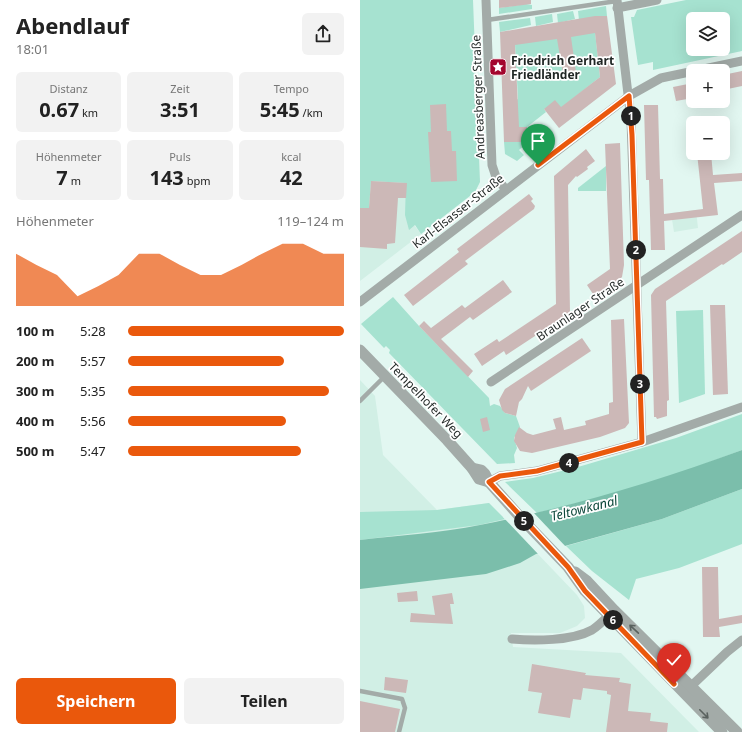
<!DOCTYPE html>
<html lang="de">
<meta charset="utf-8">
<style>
:root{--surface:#fff;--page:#f2f2f2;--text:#222;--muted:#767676;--accent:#ea580c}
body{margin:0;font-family:"Noto Sans",sans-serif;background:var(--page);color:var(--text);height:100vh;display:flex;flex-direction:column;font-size:15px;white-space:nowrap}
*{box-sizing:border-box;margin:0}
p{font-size:13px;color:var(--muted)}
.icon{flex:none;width:22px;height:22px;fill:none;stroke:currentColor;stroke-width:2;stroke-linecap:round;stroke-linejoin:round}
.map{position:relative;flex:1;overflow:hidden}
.side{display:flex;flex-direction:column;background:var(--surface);width:360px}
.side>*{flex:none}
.controls{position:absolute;left:326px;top:12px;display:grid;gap:8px}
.controls a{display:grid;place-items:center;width:44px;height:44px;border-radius:6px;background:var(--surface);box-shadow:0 4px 16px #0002;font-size:20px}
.pin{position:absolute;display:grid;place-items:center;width:34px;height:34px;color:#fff;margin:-41px -17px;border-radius:50% 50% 50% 0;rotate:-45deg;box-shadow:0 0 4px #0007}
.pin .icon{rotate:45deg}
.km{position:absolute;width:20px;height:20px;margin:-10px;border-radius:50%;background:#222;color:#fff;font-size:11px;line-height:20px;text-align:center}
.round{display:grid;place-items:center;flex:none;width:42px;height:42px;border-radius:6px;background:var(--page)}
.head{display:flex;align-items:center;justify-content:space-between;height:68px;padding:0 16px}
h1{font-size:22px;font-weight:700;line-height:30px}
.metrics{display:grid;grid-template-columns:repeat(3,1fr);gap:6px;height:68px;padding:4px 16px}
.metrics div{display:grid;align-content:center;border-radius:6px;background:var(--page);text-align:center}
.metrics b{font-size:20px;font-weight:700}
.metrics small{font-size:11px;font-weight:400}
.metrics p{font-size:11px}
.chart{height:112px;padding:8px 16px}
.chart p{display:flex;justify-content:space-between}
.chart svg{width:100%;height:72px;margin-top:4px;fill:var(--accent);opacity:.7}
.action{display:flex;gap:8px;margin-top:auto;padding:8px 16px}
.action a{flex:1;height:46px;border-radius:6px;background:var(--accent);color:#fff;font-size:16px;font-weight:700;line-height:46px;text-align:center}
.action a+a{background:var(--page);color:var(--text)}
ul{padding:0 16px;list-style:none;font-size:13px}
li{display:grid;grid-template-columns:64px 48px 1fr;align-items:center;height:30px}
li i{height:10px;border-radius:5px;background:var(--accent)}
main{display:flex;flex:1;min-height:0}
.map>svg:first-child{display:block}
</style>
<main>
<section class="side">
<div class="head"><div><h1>Abendlauf</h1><p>18:01</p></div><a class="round"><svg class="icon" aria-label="share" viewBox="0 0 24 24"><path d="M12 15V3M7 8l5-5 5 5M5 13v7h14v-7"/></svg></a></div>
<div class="metrics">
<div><p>Distanz</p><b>0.67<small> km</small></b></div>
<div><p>Zeit</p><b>3:51</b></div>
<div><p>Tempo</p><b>5:45<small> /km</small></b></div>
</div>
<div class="metrics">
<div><p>Höhenmeter</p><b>7<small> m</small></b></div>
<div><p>Puls</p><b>143<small> bpm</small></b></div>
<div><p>kcal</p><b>42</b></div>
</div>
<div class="chart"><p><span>Höhenmeter</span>119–124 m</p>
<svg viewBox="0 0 160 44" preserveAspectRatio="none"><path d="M0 44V12L10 19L20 25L30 38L40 32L50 25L60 12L70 12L80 19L90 25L100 25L110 19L120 12L130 6L140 6L150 12L160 12V44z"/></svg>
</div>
<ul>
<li><b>100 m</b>5:28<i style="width:100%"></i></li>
<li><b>200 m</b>5:57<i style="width:72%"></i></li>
<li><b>300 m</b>5:35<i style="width:93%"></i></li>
<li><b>400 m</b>5:56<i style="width:73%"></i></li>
<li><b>500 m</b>5:47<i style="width:80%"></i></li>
</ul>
<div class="action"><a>Speichern</a><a>Teilen</a></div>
</section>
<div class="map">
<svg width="382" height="732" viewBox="0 0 382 732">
<rect width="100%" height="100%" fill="#e2f7f1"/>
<g fill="#d1efe5">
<path d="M52 154 54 225 61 234 0 281V203L10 166Z"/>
<path d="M336 210 338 228 314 232 311 213Z"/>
<path d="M0 380 15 396 23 455 77 510 129 503 217 595 224 606 225 618 217 626 200 633H151L153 647 261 653 339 732H0Z"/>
</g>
<g fill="#a6e2d0" fill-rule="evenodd">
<path d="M0 0H113L120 182 115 192 61 234 55 225 49 230 45 215 46 183 11 181 9 208H0Z"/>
<path d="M326 0H382V51L293 70V62L278 65 271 17H274L277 10ZM333 19H363V49H333Z"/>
<path d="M166 4 172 5V9L139 14V8Z"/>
<path d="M246 6 247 16 219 20 218 11Z"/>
<path d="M213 11 215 19 198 23 197 14Z"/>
<path d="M192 14 193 22 176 26 175 17Z"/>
<path d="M170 18 171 25 140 32 139 22Z"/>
<path d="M235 32 240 77 201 108 184 109 186 112 167 127H157L158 107H156V100L158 99 155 44Z"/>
<path d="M144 142H168L159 150 164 155 157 161 145 154Z"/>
<path d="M246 166V191H218V188Z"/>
<path d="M33 297 59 326 129 398 130 406 134 404 140 406 145 413 156 416 160 427 154 438 157 448 154 455 155 463 137 464 29 353 30 350 26 346 24 348 1 324Z"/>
<path d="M343 310 345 394 319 403 316 311Z"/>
<path d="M382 414V450L315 475 249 495 177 513 145 482 173 478 218 467 316 438Z"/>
<path d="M382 489V544L319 568 276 579 269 600 232 571 206 546 302 519Z"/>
<path d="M129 503 145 519 119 525 0 540V512L77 510Z"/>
</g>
<path fill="#7bbeab" d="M382 450V489L302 519 176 554 160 563 126 574 0 589V540C40 535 81 533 120 525 211 507 295 482 382 450Z"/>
<path fill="#e2f7f1" d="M173 512 207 548 179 555 143 517Z"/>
<g fill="#ccb8b7">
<path d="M139 0H171V4L139 8Z"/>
<path d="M235 16H247L256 84 199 128 184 109 195 100 201 107 240 77 235 33 211 37 216 72 203 74 197 39 155 45 159 127H167L168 142H144L140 32Z"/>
<path d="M382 71V86L363 90V75Z"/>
<path d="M333 83V98L316 101 313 87Z"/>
<path d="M86 104 87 131H91L92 151H96L97 181 71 182 68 132H71L70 105Z"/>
<path d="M284 105H298L300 179H303L304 214 343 209 337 153H351L353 175 382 173V181L354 183 358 215 304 221 305 250H291L289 180H286Z"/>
<path d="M260 143 264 265 262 277 256 283 235 297 227 285 250 269 245 144Z"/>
<path d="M226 149 235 161 227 167 228 169 217 177 216 176 208 185 210 313 146 355 144 351 122 366 114 354 137 339 139 342 196 304 194 176Z"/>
<path d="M11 181 47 183 46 198H38L35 243 27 244V249L0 247V208H9Z"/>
<path d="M169 194 173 199 171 201 175 206 174 209 105 261 108 264 53 306 44 295 99 252 97 249Z"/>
<path d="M382 231V252L363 265 362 264 306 301 309 400 307 401V416L297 419 296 417H294L291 295 295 289Z"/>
<path d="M143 280 152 292 113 320 110 317 81 339 113 371 108 377 59 326 64 321 71 328 102 305 105 308Z"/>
<path d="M350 305H365L368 394 353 395Z"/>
<path d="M264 319 269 423 265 428 240 437 172 453 160 451 154 441 155 435 159 427 167 433 173 435 196 429 193 419 201 417 204 430 226 425 225 421 249 414V403L253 402 251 320Z"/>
<path d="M222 338 231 351 171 391 168 386 162 399 159 402 156 416 145 413 142 410 139 400 145 389Z"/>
<path d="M127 417 130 430 123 432 120 419Z"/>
<path d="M342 567H358L359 619 382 615V623L359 627 360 637H343Z"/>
<path d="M57 591 58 601 38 602 37 593Z"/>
<path d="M92 593 94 604H90L93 624 50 622 51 613 75 615 72 596Z"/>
<path d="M172 664 226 673 225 675 260 678 259 682 271 684 268 711 291 713 290 721 308 723 307 732H246L251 695 247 694V691L223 688 221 700 213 699 210 718 178 713 182 693 168 691Z"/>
<path d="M25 677 48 680 46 693 24 690Z"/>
<path d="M0 701 40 709 35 732H0Z"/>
</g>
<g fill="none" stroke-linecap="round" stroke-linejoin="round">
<g stroke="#a3aba8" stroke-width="4.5">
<path d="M127 20 257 1"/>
<path d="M0 401 25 376"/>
<path d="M0 691 42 699 45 708 39 732"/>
</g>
<g stroke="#a3aba8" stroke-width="9">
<path d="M126 0 132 165 136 177 146 190"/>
<path d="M257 0 271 120 282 442"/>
<path d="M257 8 297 0"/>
<path d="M0 302 269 96 301 78 382 61"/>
<path d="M131 382 382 215"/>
<path d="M129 482 140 476 177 471 282 442 382 407"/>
<path d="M152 639C174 641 212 641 232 630 240 625 247 617 253 611"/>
<path d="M327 690 367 652 382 640"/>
</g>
<g stroke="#a3aba8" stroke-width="11">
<path d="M0 350 87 440 112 468 119 479 129 482"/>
<path d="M112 468 121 470 125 474 129 482 161 518 208 567 225 591 362 732"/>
<path d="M215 572 227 581 254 610 377 732"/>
</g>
</g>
<defs><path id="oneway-shaft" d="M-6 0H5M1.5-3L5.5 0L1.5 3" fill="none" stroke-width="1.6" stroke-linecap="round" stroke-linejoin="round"/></defs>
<g stroke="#5a625f">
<use href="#oneway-shaft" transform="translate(274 629) rotate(-137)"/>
<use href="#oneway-shaft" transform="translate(344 714) rotate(45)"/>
</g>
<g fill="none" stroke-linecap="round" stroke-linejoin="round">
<defs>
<path id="route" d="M178 165 269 96 272 135 282 442 177 471 140 476 129 482 208 567 225 591 314 684"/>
</defs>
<use href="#route" stroke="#fff" stroke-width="8"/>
<use href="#route" stroke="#ea580c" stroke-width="5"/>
</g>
<defs>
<symbol id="sight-square" viewBox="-11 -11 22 22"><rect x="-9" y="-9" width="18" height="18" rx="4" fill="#a3052d" stroke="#fff"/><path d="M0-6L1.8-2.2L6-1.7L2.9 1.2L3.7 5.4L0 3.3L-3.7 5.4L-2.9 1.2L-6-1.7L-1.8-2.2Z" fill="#fff"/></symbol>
</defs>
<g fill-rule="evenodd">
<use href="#sight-square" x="128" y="57" width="20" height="20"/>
</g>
<g text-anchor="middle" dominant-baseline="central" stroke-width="3.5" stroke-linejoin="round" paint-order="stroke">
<g font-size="12" font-weight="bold" fill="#1f2624" stroke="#fff" text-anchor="start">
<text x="151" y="60">Friedrich Gerhart<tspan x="151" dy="14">Friedländer</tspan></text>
</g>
<g font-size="12" fill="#1f2624" stroke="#fff">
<text transform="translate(118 97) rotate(-92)">Andreasberger Straße</text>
<text transform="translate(98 211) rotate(-38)">Karl-Elsasser-Straße</text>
<text transform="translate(220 309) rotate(-34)">Braunlager Straße</text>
<text transform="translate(66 400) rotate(46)">Tempelhofer Weg</text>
</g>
<g font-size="13" font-style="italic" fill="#0d483b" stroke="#fff">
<text transform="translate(224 508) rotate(-14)">Teltowkanal</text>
</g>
</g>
</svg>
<div class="controls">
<a><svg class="icon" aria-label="layers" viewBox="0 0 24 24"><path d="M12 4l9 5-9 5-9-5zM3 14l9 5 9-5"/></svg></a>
<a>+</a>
<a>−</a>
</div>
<div class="pin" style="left:178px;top:165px;background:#1e9e55"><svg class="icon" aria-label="arrive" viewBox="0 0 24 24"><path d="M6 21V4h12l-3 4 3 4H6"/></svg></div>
<div class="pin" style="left:314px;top:684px;background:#d93025"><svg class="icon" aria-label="check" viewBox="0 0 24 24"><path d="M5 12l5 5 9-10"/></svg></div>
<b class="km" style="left:271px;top:116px">1</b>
<b class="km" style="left:276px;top:250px">2</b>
<b class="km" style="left:280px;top:384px">3</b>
<b class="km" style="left:209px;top:463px">4</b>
<b class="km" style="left:164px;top:521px">5</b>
<b class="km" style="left:253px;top:620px">6</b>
</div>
</main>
